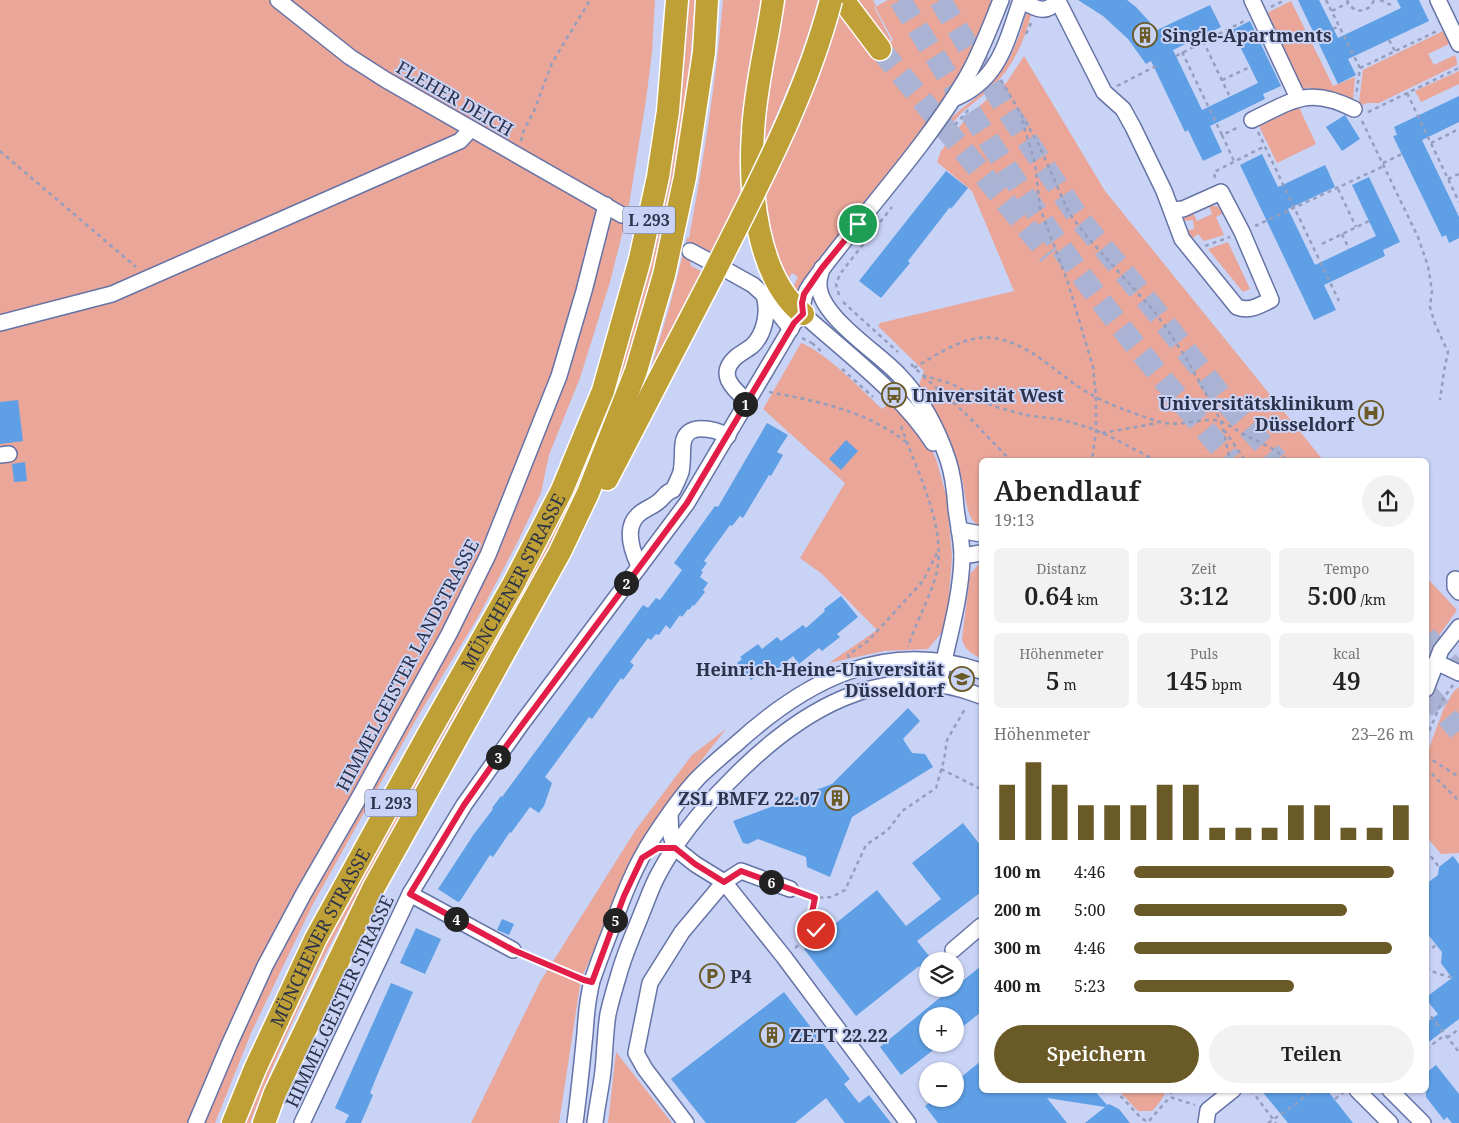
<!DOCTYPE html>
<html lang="de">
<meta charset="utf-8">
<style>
:root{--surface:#fff;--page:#f2f2f2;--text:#222;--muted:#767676;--accent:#6a5a28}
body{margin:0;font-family:"Noto Serif",serif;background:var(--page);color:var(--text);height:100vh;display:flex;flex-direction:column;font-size:19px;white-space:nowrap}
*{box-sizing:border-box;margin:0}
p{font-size:16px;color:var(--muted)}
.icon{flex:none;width:28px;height:28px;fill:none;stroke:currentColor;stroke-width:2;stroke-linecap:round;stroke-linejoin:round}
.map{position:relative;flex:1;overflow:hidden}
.drawer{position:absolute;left:979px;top:458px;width:450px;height:635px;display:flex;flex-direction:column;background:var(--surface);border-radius:8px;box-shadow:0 1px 4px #0004}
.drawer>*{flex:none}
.buttons{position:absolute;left:919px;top:952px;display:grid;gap:10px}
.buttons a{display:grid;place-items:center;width:45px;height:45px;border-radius:50%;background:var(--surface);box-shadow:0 1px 4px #0004;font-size:25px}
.pin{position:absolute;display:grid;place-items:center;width:42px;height:42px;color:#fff;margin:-21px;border:2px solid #fff;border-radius:50%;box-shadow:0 1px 5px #0007}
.km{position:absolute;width:25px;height:25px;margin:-12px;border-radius:50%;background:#222;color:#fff;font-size:14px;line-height:25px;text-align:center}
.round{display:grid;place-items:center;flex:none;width:52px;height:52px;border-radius:26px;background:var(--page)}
.head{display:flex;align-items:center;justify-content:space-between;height:85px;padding:0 15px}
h1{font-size:28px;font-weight:600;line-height:38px}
.figures{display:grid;grid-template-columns:repeat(3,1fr);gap:8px;height:85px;padding:5px 15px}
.figures div{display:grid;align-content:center;border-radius:8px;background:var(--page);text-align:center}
.figures b{font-size:25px;font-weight:600}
.figures small{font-size:14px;font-weight:400}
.figures p{font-size:14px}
.chart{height:140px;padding:10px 15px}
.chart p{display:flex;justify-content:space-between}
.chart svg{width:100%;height:90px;margin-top:5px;stroke:var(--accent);stroke-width:6}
.primary-button{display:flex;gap:10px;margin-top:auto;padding:10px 15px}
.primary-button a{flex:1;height:58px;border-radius:30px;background:var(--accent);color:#fff;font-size:20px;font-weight:600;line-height:58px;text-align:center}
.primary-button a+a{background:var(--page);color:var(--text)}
ul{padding:0 15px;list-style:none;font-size:16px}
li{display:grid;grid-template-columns:80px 60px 1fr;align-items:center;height:38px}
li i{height:12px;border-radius:6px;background:var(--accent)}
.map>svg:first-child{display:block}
</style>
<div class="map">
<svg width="1459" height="1123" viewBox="0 0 1459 1123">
<rect width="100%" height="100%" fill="#c9d3f6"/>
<g fill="#e9a699">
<path d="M0 0H655L652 52 646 100 628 211 610 282 580 378 549 455 541 493 518 541 478 617 418 716 313 904 251 1033 215 1123H0Z"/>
<path d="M688 0H695C685 173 643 345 571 503 531 588 481 668 435 750 414 787 395 826 375 864 365 882 354 899 345 917 309 983 277 1053 250 1123H245L285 1029 321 955 620 368C641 306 659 242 670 177 680 119 685 59 688 0Z"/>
<path d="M723 0H768L748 180 709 257 691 249V242L688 256 694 259 690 262 691 266 701 271 700 274 704 276 648 378 670 305 687 238H689C704 159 716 80 723 0Z"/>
<path d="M780 0H818C804 54 781 105 759 155Z"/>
<path d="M858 0H873L876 6 874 7 891 40 889 42Z"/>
<path d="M888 0H994L973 50 948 92 909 146 813 266 796 292 791 291 798 277 792 273 786 283 761 207 813 88 841 11 875 54 893 40 875 7Z"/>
<path d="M1291 1 1333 86 1355 77 1353 100 1318 89 1312 91 1310 87 1299 92 1263 15Z"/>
<path d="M1029 12 1031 15C1024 43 1011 70 990 89 983 96 974 102 966 109 957 116 951 126 944 136L942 137 939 136C946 116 975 101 990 85 1010 65 1018 40 1026 14Z"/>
<path d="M1443 31 1449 44 1428 54 1434 65 1455 55 1457 62V65L1379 103H1367L1363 105 1359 102 1363 70Z"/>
<path d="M1024 56 1105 191 1323 460H981V527C965 521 966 494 962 479 954 445 937 415 919 385L924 371 878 326 880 323 1014 291 972 191 937 162 941 151 967 117 1007 82Z"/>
<path d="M1459 71V84L1421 102 1415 91Z"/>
<path d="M1297 103 1316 144 1277 163 1257 122Z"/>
<path d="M1209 206C1216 205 1220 207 1224 213L1216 217 1224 235 1204 241 1198 234 1190 241 1184 231 1194 229 1193 220 1182 221 1183 216 1193 213 1197 221 1212 214Z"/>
<path d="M1228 242 1250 289 1243 292 1208 249Z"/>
<path d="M801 343C824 351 863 391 882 409L891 402 929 443 937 462 947 499 952 557 948 608 943 631 928 649 884 651 829 663 877 630 822 574 800 558 845 483 763 409Z"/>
<path d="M981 562V658C971 654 964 649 962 639L970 574Z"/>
<path d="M1426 577 1457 610 1440 634 1426 660Z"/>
<path d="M1459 687V853L1441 854 1426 836V756L1444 708 1454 691Z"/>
<path d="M726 729 679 789 610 914 581 979 559 1123H471L540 982 635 831 692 755Z"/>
<path d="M616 1052 672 1123H608Z"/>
<path d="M1118 1090H1167L1160 1102 1152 1111H1138Z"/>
</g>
<g fill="#5e9fe6">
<path d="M1078 0H1127L1136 7 1157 30 1210 5 1221 27 1173 50 1202 110 1258 83 1232 30 1250 21 1281 86 1263 94 1265 99 1210 126 1222 152 1203 161 1188 130 1185 132 1151 61 1146 64 1128 39 1103 16Z"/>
<path d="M1298 0H1319L1338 38 1401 8 1397 0H1419L1429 21 1348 59 1356 75 1338 84Z"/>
<path d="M1459 96V122L1422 140 1459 217V238L1449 243 1446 235 1442 237 1393 136 1397 135 1394 127Z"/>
<path d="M1345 115 1360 139 1342 151 1326 127Z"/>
<path d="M1262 154 1278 187 1325 165 1328 171 1335 187 1288 209 1315 265 1376 236 1352 185 1369 177 1400 242 1383 250 1385 256 1324 285 1336 310 1314 320 1240 165Z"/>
<path d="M946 171 968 188 951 209 950 207 908 261 910 263 881 298 859 281Z"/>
<path d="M18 400 23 441 0 444V402Z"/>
<path d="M767 423 788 435 777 452 783 455 771 476 769 475 743 518 740 516 732 526 730 525 704 561 707 563 701 571 703 572 700 577 708 583 703 590 705 592 694 606 693 605 689 610 688 609 682 617 680 615 670 629 666 625 659 635 656 634 651 640 648 638 630 662 634 665 623 680 621 678 592 719 589 717 545 777 552 783 544 806 539 813 530 807 511 833 510 832 493 857 490 855 460 901 458 902 438 889 474 834 493 809 492 808 501 796 502 797 643 605 648 608 656 598 660 600 682 570 674 563 715 506 718 507Z"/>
<path d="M846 440 858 451 841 470 829 459Z"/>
<path d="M25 462 27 481 14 482 12 464Z"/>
<path d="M841 596 858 617 837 634 840 637 822 651 819 648 799 664 793 656 777 669 774 666 769 670 767 668 751 680 737 663 742 659 740 657 758 644 762 649 777 637 781 641 803 625 806 628 825 611 824 609Z"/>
<path d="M908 708 920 721 903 739 912 753 925 754 933 767 852 817 830 877 807 867 806 857 758 839 748 844 743 843 733 821 832 784Z"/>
<path d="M963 823 981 846V892L917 941 930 957 928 960V977L919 966 856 1016 804 949 877 890 906 926 941 899 912 863Z"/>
<path d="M1453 856 1459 864V1019L1426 1044V1023L1438 1014 1429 1003V995L1452 978 1441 963 1442 952 1426 932V884L1438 875 1439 867Z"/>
<path d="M502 919 514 924 509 935 497 930Z"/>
<path d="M416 928 441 939 425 974 400 963Z"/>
<path d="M981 966V1012L955 1033V1016H928V1044H941L901 1075 880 1047 942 996 937 989H955V987Z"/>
<path d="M391 983 413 992 378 1073 370 1093 373 1095 361 1123H345L349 1115 335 1108Z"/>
<path d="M784 992 850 1079 844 1084 859 1103 869 1095 891 1123H845L826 1098 795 1123H706L671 1079Z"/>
<path d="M981 1061V1090H1094L1107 1105 1109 1104 1119 1109 1130 1123H1085L1105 1107 1047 1098 1067 1123H938L925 1106 934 1099H955V1082Z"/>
<path d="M1436 1065 1459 1094V1123H1452L1447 1117 1444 1120 1426 1097V1073Z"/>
<path d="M1261 1090H1327L1353 1123H1288Z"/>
</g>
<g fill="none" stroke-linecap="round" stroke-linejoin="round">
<path stroke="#aab3d3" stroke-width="15" stroke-dasharray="15 8" stroke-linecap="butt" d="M622 215 690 251"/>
<g stroke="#aab3d3" stroke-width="22" stroke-dasharray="22 11" stroke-linecap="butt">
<path d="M900 0C948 77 996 154 1048 229 1104 309 1167 386 1231 460"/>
<path d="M940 0 1003 104 1078 217 1150 304 1230 407 1277 460"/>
<path d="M880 49 1049 255"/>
<path d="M1426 636 1454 669"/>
<path d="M1426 692 1459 731"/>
</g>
<defs>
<g id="minor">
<path d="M278 0 350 57 386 80 622 215"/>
<path d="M1252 0 1298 98"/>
<path d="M1438 0 1459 44"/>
<path d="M1021 1C1036 8 1045 16 1058 0"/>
<path d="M1058 1 1104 92 1123 109 1133 127 1164 191 1182 239 1237 307C1250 312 1260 305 1271 300L1242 232 1221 192 1183 209 1172 210"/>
<path d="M953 99C999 81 1006 43 1021 0"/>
<path d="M1252 120C1294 100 1309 86 1354 109"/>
<path d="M690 251 707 260"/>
<path d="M822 268C821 273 819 278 819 283 817 315 878 352 899 375 921 397 938 430 948 460 953 475 955 493 956 508 958 524 962 541 962 557 961 600 947 642 939 684"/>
<path d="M728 271 753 285 764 295 791 329"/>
<path d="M803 314C802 301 804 294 811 284 861 215 921 153 965 80 980 55 990 27 1001 0"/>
<path d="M803 314C846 353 902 394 933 443"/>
<path d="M0 323 112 294 460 141 471 129"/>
<path d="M747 401C732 388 717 374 736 357 741 353 747 350 752 346 765 334 769 311 764 295"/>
<path d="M0 455 9 454"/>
<path d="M959 530 981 534"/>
<path d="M962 556 981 553"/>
<path d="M639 566C632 551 624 528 638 515 644 509 652 507 658 502 664 498 665 492 673 490 676 484 679 478 681 472 683 463 682 453 683 444 685 421 715 429 728 436"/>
<path d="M1459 581 1455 579V587L1459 592"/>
<path d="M1436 662 1459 673"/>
<path d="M1426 689 1441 650 1459 627"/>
<path d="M670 814 671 836 675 848 695 864 724 882 784 957 908 1123"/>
<path d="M410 894 513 950"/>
<path d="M953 950 981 926"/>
<path d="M1357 1090 1390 1123"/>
<path d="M1390 1090 1423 1123"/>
<path d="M196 1123 229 1045 265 966 304 893 360 796 449 634 488 555 559 376 584 291 606 205"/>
<path d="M302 1123 410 894 464 805 522 723 687 503 794 323 803 314"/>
<path d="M575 1123C579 1093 582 1063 585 1033 586 1016 588 997 592 981 598 963 605 945 612 927 623 897 635 865 653 838 666 818 681 796 698 778 710 766 722 756 735 745 805 681 884 638 981 671"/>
<path d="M595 1123C597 1106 601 1088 603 1071 605 1052 605 1033 608 1014 611 1001 615 987 619 974 625 952 635 931 643 910 648 898 652 886 658 875 676 841 702 809 729 782 797 712 882 657 981 696"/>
<path d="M686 1123 645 1069 636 1053 650 983 682 932 724 882 741 871 790 889"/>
<path d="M1206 1123 1208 1110 1233 1090"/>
</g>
<g id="highway">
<path d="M773 0C767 44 755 88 753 132 749 188 756 277 803 314"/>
<path d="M843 0 880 49"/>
<path d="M607 479 713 275"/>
<path id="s1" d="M233 1123 255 1069 316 938 429 733 514 583 562 490 603 391 640 259 658 177 668 111 677 0"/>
<path d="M264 1123 275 1093 374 887 560 552 588 493 636 371 664 275 685 177 704 52 707 0"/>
</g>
</defs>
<use href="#minor" stroke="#6573a6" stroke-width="18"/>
<use href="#highway" stroke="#fff" stroke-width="25"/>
<g stroke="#959ebd" stroke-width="2.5" stroke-dasharray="4 4" stroke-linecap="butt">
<path d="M1326 0 1360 68 1356 96"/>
<path d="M1347 0C1352 14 1369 14 1374 0"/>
<path d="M1380 0 1391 5"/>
<path d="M1271 7 1285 0"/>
<path d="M1332 11 1348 3"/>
<path d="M1333 29 1339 26"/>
<path d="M1026 34 1032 21"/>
<path d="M1389 40 1395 51"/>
<path d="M1203 41 1230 97"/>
<path d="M1182 52 1222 135 1239 127"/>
<path d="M1176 56 1246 20"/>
<path d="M1360 68 1437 31"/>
<path d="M1001 80 1038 143 1069 213 1088 238 1153 310 1165 326 1186 358 1221 421 1230 460"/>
<path d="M1222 80 1250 67"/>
<path d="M1117 86 1160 64"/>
<path d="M1407 93 1459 202"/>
<path d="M1368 112 1459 68"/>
<path d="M1022 120 1035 163 1040 208 1068 283 1093 367 1096 397V431L1092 460"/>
<path d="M1362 121 1418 237 1428 266 1432 291 1430 307 1435 324 1448 352 1444 371 1440 400"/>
<path d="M955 125 969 109"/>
<path d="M1258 132 1339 301"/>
<path d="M1222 135 1234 161"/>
<path d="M521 141 524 130 534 111 552 63 590 0"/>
<path d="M1431 143 1459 129"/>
<path d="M0 151 136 267"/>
<path d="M1383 163 1402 154"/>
<path d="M1215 178 1214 172 1265 146"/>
<path d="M1448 179 1459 174"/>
<path d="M1338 189 1356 227"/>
<path d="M1255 226 1384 166"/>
<path d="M1342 234 1349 249"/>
<path d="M1322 244 1369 221"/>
<path d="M1205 246 1230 237"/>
<path d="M839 295 836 284 840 274 892 207"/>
<path d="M843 302 898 352"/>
<path d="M802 338 812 343"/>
<path d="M812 343 824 354"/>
<path d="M911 364 922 375 952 384 993 406 1026 415 1063 420 1090 428 1109 436 1155 460"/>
<path d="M914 368C938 354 966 334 994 338 1033 344 1059 377 1092 395 1108 404 1130 412 1148 418 1175 429 1184 421 1211 420 1225 420 1233 429 1245 435 1259 442 1275 448 1287 460"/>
<path d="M842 369 873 397"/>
<path d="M923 376 965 413 1010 460"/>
<path d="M769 392C817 401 867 411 906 442"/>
<path d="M901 426C916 470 948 528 936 575 929 600 916 622 908 647"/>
<path d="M1224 430 1245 460"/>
<path d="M1102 433 1158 423"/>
<path d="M849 658 848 655 868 641 923 581 937 553"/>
<path d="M1426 738 1443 699 1453 685"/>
<path d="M1426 756 1459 777"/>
<path d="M1426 768 1459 801"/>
<path d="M941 769 981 789"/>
<path d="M1426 850 1439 867"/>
<path d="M804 894 815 898 832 897 845 890 866 845 888 830 902 811 936 788 944 760 947 740 966 707"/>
<path d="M795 948 817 930 810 922 815 898"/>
<path d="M1426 953 1437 944"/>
<path d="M526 955 579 978"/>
<path d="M1426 967 1436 973 1450 977 1455 973"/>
<path d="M1426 1010 1459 1052"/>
<path d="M1447 1038 1459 1029"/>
<path d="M1426 1049 1445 1035"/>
<path d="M1101 1090 1104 1094 1109 1090"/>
<path d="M1115 1090 1141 1118 1148 1122 1170 1097"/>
<path d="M1172 1090 1170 1097 1195 1105"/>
<path d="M1251 1090 1276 1123"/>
<path d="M1335 1099 1344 1092"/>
<path d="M1268 1123 1296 1104 1312 1090"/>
</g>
<use href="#minor" stroke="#fff" stroke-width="15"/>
<use href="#highway" stroke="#bfa036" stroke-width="22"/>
<defs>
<path id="highway-bridge" d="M713 275C757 186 806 97 831 0"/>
</defs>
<use href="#highway-bridge" stroke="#fff" stroke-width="25" stroke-linecap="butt"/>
<use href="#highway-bridge" stroke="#bfa036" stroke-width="22"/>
</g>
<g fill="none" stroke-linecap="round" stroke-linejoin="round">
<defs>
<path id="route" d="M816 930 810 922 815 898 741 871 724 882 695 864 675 848H658L642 858 624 896 592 982 584 980 513 950 410 894 464 805 493 764 687 503 794 323 803 314 802 303 804 294 822 268 858 224"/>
</defs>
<use href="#route" stroke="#fff" stroke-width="10"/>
<use href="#route" stroke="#e11d48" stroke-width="6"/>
</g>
<defs>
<symbol id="building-ring" viewBox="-11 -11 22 22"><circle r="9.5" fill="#c9d3f6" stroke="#6a5a28" stroke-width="1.5"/><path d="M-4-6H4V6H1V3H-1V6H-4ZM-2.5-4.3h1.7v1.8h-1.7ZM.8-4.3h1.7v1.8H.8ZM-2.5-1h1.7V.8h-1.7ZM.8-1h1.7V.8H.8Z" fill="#6a5a28"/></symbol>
<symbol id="bus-ring" viewBox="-11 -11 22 22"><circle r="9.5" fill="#c9d3f6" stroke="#6a5a28" stroke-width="1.5"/><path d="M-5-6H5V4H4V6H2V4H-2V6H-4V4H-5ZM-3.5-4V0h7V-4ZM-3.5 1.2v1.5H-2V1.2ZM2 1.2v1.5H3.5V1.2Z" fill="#6a5a28"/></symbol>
<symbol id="hospital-ring" viewBox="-11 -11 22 22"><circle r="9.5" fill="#c9d3f6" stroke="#6a5a28" stroke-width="1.5"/><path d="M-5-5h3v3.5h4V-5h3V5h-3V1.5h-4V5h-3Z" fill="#6a5a28"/></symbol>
<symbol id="university-ring" viewBox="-11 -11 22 22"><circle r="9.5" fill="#c9d3f6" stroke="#6a5a28" stroke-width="1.5"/><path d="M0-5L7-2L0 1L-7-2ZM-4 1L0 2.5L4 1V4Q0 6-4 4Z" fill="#6a5a28"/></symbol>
<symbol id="parking-ring" viewBox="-11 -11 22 22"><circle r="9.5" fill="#c9d3f6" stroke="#6a5a28" stroke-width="1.5"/><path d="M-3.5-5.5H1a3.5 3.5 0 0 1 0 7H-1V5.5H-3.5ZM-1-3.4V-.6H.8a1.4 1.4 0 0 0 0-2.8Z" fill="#6a5a28"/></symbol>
</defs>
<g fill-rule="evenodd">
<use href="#building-ring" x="1131" y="21" width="28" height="28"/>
<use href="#bus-ring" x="880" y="381" width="28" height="28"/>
<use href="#hospital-ring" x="1357" y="399" width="28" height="28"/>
<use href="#university-ring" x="948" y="665" width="28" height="28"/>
<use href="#building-ring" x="823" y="784" width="28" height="28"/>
<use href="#parking-ring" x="698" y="962" width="28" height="28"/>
<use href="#building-ring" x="758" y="1021" width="28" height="28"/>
</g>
<g text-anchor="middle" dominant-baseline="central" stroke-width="4" stroke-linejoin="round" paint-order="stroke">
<g fill="#c9d3f6" stroke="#5b627d" stroke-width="1">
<rect x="623" y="206.5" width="52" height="27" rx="4"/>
<rect x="365" y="789.5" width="52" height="27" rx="4"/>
</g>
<g font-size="16" font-weight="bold" fill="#2c3249">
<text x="649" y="220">L 293</text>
<text x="391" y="803">L 293</text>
</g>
<g font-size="18" font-weight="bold" fill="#2c3249" stroke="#c9d3f6" text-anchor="start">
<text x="1162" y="35">Single-Apartments</text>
<text x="912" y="395">Universität West</text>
<text x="1354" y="403" text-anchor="end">Universitätsklinikum<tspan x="1354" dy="21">Düsseldorf</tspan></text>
<text x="944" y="669" text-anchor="end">Heinrich-Heine-Universität<tspan x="944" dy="21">Düsseldorf</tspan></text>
<text x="820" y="798" text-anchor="end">ZSL BMFZ 22.07</text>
<text x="730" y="976">P4</text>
<text x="790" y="1035">ZETT 22.22</text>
</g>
<g font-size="18" fill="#2c3249" stroke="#c9d3f6">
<text transform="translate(455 98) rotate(30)">FLEHER DEICH</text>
<text stroke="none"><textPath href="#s1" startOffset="610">MÜNCHENER STRASSE</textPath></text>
<text transform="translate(407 665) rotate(-62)">HIMMELGEISTER LANDSTRASSE</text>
<text stroke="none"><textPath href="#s1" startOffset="205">MÜNCHENER STRASSE</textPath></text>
<text transform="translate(339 1001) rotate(-65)">HIMMELGEISTER STRASSE</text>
</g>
</g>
</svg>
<div class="buttons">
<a><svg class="icon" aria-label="layers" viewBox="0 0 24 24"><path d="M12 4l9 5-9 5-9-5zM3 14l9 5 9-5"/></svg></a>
<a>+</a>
<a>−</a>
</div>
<div class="pin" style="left:858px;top:224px;background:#1e9e55"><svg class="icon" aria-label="arrive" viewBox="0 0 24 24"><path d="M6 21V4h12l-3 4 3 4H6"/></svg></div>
<div class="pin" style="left:816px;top:930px;background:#d93025"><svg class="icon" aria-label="check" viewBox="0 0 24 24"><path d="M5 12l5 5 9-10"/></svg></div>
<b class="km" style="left:745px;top:404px">1</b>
<b class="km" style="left:626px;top:583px">2</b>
<b class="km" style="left:498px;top:757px">3</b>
<b class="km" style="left:456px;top:919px">4</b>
<b class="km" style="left:615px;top:920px">5</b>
<b class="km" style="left:771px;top:882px">6</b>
<section class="drawer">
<div class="head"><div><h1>Abendlauf</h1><p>19:13</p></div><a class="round"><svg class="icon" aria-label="share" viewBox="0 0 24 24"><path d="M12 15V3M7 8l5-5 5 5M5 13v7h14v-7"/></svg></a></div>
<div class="figures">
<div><p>Distanz</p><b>0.64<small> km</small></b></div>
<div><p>Zeit</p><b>3:12</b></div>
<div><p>Tempo</p><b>5:00<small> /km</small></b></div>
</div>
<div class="figures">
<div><p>Höhenmeter</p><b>5<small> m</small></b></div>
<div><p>Puls</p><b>145<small> bpm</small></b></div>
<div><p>kcal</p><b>49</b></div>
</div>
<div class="chart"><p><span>Höhenmeter</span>23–26 m</p>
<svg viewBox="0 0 160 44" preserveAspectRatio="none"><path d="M5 44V17M15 44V6M25 44V17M35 44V27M45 44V27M55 44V27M65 44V17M75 44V17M85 44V38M95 44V38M105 44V38M115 44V27M125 44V27M135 44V38M145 44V38M155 44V27"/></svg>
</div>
<ul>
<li><b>100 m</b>4:46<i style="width:93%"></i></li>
<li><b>200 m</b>5:00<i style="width:76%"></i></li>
<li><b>300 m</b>4:46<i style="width:92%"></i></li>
<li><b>400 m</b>5:23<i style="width:57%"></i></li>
</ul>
<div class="primary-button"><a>Speichern</a><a>Teilen</a></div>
</section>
</div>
